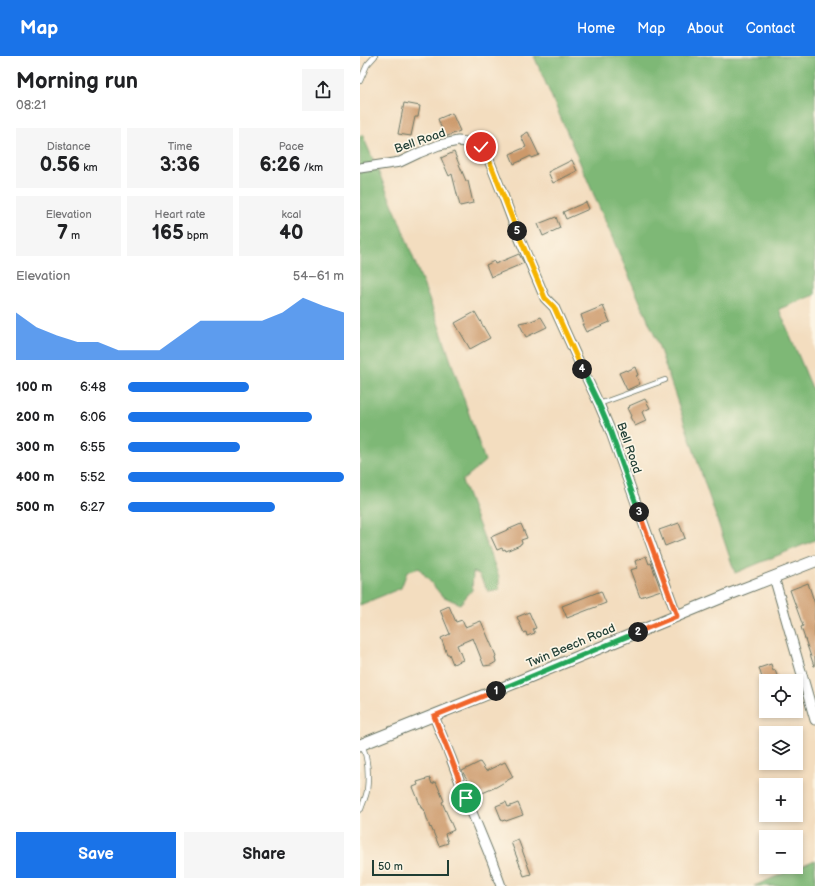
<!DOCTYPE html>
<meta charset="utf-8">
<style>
:root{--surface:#fff;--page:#f6f6f6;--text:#202124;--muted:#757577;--accent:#1a73e8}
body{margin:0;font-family:"Balsamiq Sans",sans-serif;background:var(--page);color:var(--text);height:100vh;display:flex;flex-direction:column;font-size:15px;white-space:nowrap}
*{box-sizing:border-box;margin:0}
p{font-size:13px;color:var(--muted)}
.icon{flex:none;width:22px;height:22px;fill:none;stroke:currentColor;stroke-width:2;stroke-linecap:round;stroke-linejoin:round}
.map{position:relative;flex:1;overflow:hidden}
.panel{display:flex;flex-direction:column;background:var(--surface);width:360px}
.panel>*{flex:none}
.buttons{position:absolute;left:399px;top:618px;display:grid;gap:8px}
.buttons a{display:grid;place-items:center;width:44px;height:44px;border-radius:0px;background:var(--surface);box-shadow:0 2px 6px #0003;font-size:20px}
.scale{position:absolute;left:12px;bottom:10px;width:77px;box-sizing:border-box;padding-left:4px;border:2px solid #1f3d34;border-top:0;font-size:11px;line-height:14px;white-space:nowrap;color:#1f3d34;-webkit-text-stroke:3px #fcf5e5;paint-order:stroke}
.pin{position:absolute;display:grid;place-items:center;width:34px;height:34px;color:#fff;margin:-17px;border:2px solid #fff;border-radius:50%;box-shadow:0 1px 4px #0007}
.km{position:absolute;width:20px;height:20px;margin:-10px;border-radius:50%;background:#222;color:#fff;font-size:11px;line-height:20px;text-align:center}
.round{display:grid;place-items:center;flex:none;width:42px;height:42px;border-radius:0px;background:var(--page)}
.head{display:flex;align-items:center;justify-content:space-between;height:68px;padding:0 16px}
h1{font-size:22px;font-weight:700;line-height:30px}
.metrics{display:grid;grid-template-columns:repeat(3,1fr);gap:6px;height:68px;padding:4px 16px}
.metrics div{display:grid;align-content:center;border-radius:0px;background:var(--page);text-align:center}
.metrics b{font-size:20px;font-weight:700}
.metrics small{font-size:11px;font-weight:400}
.metrics p{font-size:11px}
.chart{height:112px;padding:8px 16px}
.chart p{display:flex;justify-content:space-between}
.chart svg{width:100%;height:72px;margin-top:4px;fill:var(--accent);opacity:.7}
.primary-button{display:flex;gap:8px;margin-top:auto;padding:8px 16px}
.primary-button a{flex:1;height:46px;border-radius:0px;background:var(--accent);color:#fff;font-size:16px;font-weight:700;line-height:46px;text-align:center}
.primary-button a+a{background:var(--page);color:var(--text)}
ul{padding:0 16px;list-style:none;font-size:13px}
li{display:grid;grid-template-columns:64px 48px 1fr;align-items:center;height:30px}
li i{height:10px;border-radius:5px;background:var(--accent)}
header{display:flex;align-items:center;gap:24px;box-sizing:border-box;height:56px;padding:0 20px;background:var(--accent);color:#fff}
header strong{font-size:19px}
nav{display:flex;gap:22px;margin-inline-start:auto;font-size:14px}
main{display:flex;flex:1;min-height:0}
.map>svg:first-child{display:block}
</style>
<header>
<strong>Map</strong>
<nav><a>Home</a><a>Map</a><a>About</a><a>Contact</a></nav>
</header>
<main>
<section class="panel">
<div class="head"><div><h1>Morning run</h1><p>08:21</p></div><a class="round"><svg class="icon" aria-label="share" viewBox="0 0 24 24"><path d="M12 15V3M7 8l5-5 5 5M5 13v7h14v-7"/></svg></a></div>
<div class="metrics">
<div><p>Distance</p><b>0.56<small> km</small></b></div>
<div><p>Time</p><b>3:36</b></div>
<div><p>Pace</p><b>6:26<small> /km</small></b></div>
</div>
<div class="metrics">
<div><p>Elevation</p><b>7<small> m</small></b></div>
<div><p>Heart rate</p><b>165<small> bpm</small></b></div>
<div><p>kcal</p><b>40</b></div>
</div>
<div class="chart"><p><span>Elevation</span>54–61 m</p>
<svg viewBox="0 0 160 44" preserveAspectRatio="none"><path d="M0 44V15L10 24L20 29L30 33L40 33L50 38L60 38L70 38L80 29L90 20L100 20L110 20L120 20L130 15L140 6L150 11L160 15V44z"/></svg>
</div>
<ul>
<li><b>100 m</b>6:48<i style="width:56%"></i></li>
<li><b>200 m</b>6:06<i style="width:85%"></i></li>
<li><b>300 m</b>6:55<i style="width:52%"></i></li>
<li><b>400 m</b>5:52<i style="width:100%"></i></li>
<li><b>500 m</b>6:27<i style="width:68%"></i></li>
</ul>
<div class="primary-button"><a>Save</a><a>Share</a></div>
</section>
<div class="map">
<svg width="455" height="830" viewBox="0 0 455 830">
<rect width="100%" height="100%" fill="#fcf5e5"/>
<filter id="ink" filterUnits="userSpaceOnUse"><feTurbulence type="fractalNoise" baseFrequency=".025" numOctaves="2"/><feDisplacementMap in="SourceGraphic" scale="8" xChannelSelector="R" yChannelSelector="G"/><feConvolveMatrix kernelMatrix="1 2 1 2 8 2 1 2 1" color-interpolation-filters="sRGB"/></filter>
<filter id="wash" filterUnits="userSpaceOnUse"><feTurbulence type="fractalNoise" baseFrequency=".012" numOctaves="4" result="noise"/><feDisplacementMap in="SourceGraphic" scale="16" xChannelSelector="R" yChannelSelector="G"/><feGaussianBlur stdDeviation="0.9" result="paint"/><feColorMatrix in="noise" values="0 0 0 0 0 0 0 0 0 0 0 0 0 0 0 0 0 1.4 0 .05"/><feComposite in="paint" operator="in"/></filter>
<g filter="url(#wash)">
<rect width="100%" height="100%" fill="#f3ddbf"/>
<g fill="#7eb876" stroke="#4e7a55">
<path d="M174 0H455V239L419 253 455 339V484L375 517 297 285Z"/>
<path d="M2 78 37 159 78 267 125 405 102 425 139 521V534L128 535 119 518 113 516 112 534 100 548 82 540 59 512 47 516 41 532 0 549V80Z"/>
<path d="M455 804V830H394Z"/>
</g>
<g id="blocks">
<g fill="#cc996a">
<path d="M44 47 60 50 58 61H55L51 80 38 78Z"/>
<path d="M92 57 100 75 85 81 78 63Z"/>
<path d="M168 76 179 99 171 102V100L154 108 150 98 166 91 161 80Z"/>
<path d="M94 96 106 125H108L113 147 100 150 92 118 89 120 81 102Z"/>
<path d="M212 104 217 115 193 127 188 116Z"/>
<path d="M226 146 229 153 206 163 203 156Z"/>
<path d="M196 161 200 172 183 180 178 168Z"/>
<path d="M159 198 164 207 131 221 126 209 134 205 135 208Z"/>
<path d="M243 250 250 266 226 276 222 268H224L221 259Z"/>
<path d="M115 256 130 282 110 293 95 267Z"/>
<path d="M181 261 187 271 166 281 159 267 169 265V266Z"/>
<path d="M275 311 278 319 276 320 280 328 267 334 259 317 266 314 267 315Z"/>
<path d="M285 343 290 352 282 356 286 365 275 370 270 361 271 360 267 352 270 351 269 350Z"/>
<path d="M319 467 325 482 305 490 299 474Z"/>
<path d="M161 468 167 482 161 484 162 487 160 488V489L146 495 145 493 143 494 142 492 137 494 131 481Z"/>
<path d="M286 500 289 508 291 507 301 534 280 541 270 514 277 512 275 505Z"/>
<path d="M448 527 455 548V610H454L441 571 443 570 430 534Z"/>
<path d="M241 535 246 547 207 562 202 550Z"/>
<path d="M89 550 96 566 102 564 105 571 121 565 134 595 136 600 135 601 136 606 131 609 124 610 113 582 97 589 103 604 93 608 89 598H87L81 582 90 578 80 554Z"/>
<path d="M169 556 176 572 173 573 175 577 167 580 166 576 164 577 157 561Z"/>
<path d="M411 608 413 615 415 614 419 625H403L399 612Z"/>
<path d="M120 706 126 715 145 706 153 721 136 731 118 739 113 730 112 731 102 715Z"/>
<path d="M70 722 72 728 76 726 84 745 82 746 94 774 85 778 88 787 79 790 71 771 70 772 64 753H62L53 731 58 729 57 726Z"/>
<path d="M146 746 148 751 158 747 163 759 146 765 145 764 142 765 136 750Z"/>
<path d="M158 783 171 818 164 820 151 786Z"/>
</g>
</g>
</g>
<g filter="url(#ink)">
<use href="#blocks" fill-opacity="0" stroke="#697565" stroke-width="1"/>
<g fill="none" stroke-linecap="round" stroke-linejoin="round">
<defs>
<g id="service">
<path d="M0 25 7 9 15 0"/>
<path d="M239 348 305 324"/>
<path d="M0 754 1 753C3 747 6 741 7 735 9 719 8 703 2 688"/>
</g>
<g id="minor">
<path d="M0 112 40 106 59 97 79 89 98 85 114 87 121 91 125 97 129 104 143 139 156 174 185 242 194 251 219 306 239 348 250 374 275 444 317 560"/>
<path d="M414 521 455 664"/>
<path d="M74 660 91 702 104 737 132 805 141 830"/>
</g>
<path id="tertiary" d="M0 689 157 626 370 538 455 505"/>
</defs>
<use href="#service" stroke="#697565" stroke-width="6"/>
<use href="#minor" stroke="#697565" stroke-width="11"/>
<use href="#tertiary" stroke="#697565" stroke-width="13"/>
<use href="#service" stroke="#fff" stroke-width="4.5"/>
<use href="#minor" stroke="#fff" stroke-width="9"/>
<use href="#tertiary" stroke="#fff" stroke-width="11"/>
</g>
</g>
<g fill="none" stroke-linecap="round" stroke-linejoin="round" filter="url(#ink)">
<defs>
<path id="split-1" d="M106 742 91 702 74 660 136 635"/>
<path id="split-2" d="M136 635 278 576"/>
<path id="split-3" d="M278 576 317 560 279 456"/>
<path id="split-4" d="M222 313 239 348 250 374 279 456"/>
<path id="split-5" d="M157 175 185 242 194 251 222 313"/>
<path id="split-6" d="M121 91 129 104 143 139 157 175"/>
</defs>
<use href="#split-1" stroke="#fff" stroke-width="8"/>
<use href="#split-2" stroke="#fff" stroke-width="8"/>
<use href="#split-3" stroke="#fff" stroke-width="8"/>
<use href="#split-4" stroke="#fff" stroke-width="8"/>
<use href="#split-5" stroke="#fff" stroke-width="8"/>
<use href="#split-6" stroke="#fff" stroke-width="8"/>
<use href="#split-1" stroke="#f0652b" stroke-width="5"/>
<use href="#split-2" stroke="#22a559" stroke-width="5"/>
<use href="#split-3" stroke="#f0652b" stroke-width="5"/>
<use href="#split-4" stroke="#22a559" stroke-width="5"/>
<use href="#split-5" stroke="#f5b400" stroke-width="5"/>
<use href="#split-6" stroke="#f5b400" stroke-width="5"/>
</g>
<g text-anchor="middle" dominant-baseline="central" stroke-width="3.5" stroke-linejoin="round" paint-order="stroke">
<g font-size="12" fill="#1f3d34" stroke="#fcf5e5">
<text transform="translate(60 85) rotate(-19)">Bell Road</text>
<text transform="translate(269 392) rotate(71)">Bell Road</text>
<text transform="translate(211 590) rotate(-23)">Twin Beech Road</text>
</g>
</g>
</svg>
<div class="buttons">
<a><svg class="icon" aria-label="locate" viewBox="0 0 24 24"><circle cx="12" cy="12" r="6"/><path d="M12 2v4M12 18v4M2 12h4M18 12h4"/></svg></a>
<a><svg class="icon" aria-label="layers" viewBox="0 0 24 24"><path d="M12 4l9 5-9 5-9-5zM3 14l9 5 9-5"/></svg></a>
<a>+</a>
<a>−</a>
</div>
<div class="scale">50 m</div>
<div class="pin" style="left:106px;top:742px;background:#1e9e55"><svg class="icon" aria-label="arrive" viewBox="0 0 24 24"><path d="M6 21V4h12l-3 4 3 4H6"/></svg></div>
<div class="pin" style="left:121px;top:91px;background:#d93025"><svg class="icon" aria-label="check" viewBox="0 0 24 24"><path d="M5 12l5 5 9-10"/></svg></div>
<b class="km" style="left:136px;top:635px">1</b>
<b class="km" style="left:278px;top:576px">2</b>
<b class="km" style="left:279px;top:456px">3</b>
<b class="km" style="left:222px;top:313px">4</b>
<b class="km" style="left:157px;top:175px">5</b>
</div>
</main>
